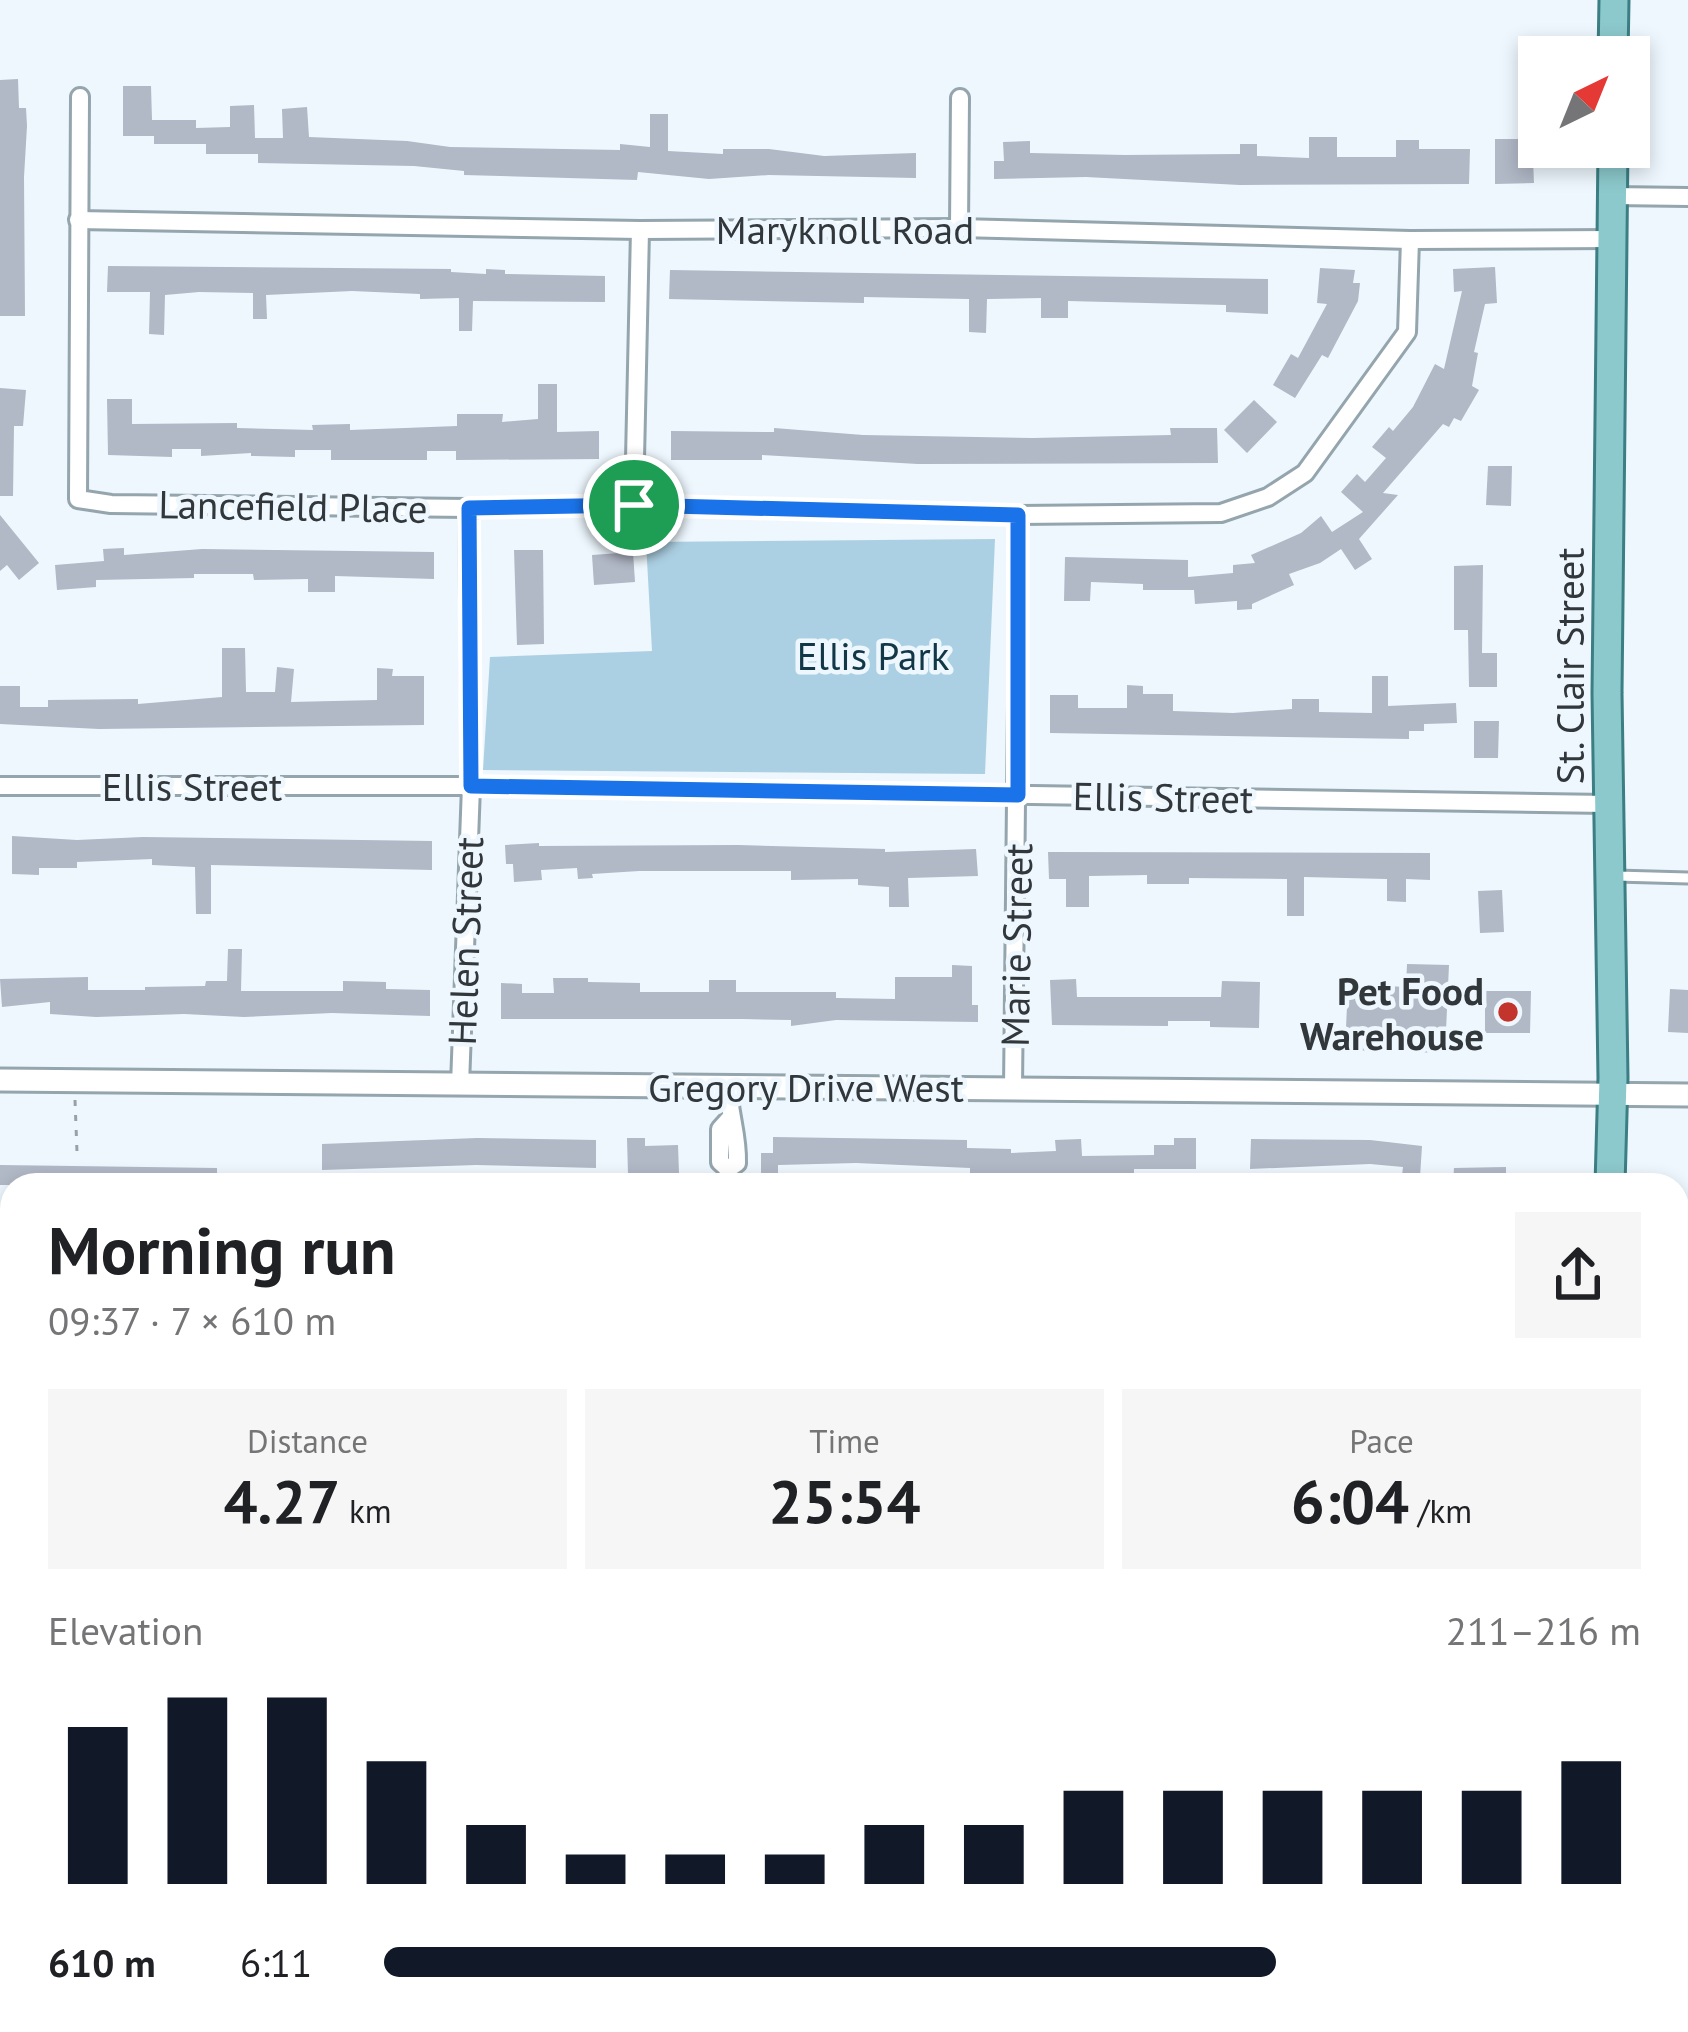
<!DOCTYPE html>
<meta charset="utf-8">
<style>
:root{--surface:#fff;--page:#f6f6f6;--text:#202124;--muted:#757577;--accent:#111827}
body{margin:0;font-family:"PT Sans",sans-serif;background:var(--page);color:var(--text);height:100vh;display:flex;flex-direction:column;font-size:45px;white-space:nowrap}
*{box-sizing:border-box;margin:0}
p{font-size:39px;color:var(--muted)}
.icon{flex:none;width:66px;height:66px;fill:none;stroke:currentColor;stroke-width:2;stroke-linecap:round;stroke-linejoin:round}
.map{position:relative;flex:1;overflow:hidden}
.drawer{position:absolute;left:0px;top:1173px;width:1689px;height:861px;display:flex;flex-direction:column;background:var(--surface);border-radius:36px 36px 0 0;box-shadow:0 6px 18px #0003}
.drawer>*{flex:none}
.needle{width:78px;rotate:43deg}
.buttons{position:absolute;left:1518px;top:36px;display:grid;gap:24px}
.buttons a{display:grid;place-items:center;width:132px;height:132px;border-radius:0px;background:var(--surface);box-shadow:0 6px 18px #0003;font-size:60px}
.pin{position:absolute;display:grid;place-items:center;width:102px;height:102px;color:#fff;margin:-51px;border:6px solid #fff;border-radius:50%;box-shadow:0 3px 12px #0007}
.round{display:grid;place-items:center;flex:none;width:126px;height:126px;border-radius:0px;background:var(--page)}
.summary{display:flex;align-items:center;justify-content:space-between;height:204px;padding:0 48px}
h1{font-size:66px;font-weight:700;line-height:90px}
.figures{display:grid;grid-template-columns:repeat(3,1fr);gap:18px;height:204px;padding:12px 48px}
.figures div{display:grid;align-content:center;border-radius:0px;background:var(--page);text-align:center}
.figures b{font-size:60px;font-weight:700}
.figures small{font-size:33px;font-weight:400}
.figures p{font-size:33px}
.chart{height:336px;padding:24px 48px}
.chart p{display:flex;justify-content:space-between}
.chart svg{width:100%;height:216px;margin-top:12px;stroke:var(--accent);stroke-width:6}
ul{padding:0 48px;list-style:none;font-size:39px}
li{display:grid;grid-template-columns:192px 144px 1fr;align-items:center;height:90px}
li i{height:30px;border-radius:15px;background:var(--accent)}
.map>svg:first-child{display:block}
</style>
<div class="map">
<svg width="1688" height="2032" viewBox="0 0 1688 2032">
<rect width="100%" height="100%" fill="#edf7fd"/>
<path fill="#acd0e3" d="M995 539 985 774 483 770 490 657 652 651 646 542Z"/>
<path fill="#dfd9f9" d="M874 2022H1125L1206 2027 1225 2022H1291L1265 2032H1032L959 2026 926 2032H804L844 2030Z"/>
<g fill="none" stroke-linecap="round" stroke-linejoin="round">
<g stroke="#dfd9f9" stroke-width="6">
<path d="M1677 1580 1688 1564"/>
<path d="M697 2032C715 2018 740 2026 761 2032"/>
</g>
</g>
<g fill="#b1b8c6">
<path d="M18 79 19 108H26L27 126 24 177 25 316H0V80Z"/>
<path d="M123 86H151L152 120H196V128L230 127V106L254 105 255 138H283L282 109 307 107 309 137 407 141 450 147 620 150V144L650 147V114H668V151L723 154V149H769L824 156 916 153V178L769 175 709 179 638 172 637 180 464 175V171L414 166 258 163V154H206V144H154V136H123Z"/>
<path d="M1309 137H1337V157H1396V140H1419V149H1470L1469 184 1240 185 1086 177 994 179V161H1004L1003 142 1030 141V153L1125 155 1240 154V144H1257V156L1309 158Z"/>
<path d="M1495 139H1518V159H1533L1534 183 1495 184Z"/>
<path d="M108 266 451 269V272L486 274V269L505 270V274L605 276V302L473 301 472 331H459V298L420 299V294L352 291 266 295 267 319H253V293L199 292 165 295 164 335 149 334 150 292H107Z"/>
<path d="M1495 267 1497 303 1485 304 1474 352 1478 353 1472 386 1479 390 1461 421 1454 418 1449 427 1443 424 1383 493 1398 495 1359 539 1372 559 1355 570 1341 549 1320 563 1289 574 1294 585 1252 604V609L1237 610V601L1195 604 1194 590H1143V584L1091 582 1090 601H1064L1065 557 1188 560V577L1233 573V565L1255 563 1251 555 1301 533 1321 516 1332 532 1363 512 1341 492 1357 474 1365 482 1386 458 1372 447 1389 427 1393 431 1413 407 1435 364 1444 369 1462 291 1454 292 1453 269Z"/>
<path d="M1320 268 1355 270 1353 283H1360L1358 301 1328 358 1322 355 1295 398 1273 385 1291 354 1298 358 1327 304 1317 303Z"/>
<path d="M670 270 1268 279V314L1226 312V305L1068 301V318H1041V298L987 299 986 333 969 332V299L864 297V303L669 299Z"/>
<path d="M538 384H557V432L599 431V459L456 460V451H427V460H331V450H295V457L251 456V453L201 456V449H172V457L108 455 107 399H132V424L237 423V428L313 430 312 425 350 424V430L405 428 457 426V414H503L502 422 538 419Z"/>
<path d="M0 388 26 390 23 426H14L13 496H0Z"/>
<path d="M1254 400 1277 422 1247 453 1224 430Z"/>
<path d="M774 428 863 435 1033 438 1171 435 1170 428H1217L1218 463 918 464 762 455V460H671V431L774 432Z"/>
<path d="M1488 466H1512L1511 506 1486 505Z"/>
<path d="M0 515 39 563 19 580 7 565 0 571Z"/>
<path d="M124 548V555L202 549 434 552V579L335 576V592H308V579L254 580 253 574H194V578L96 580V587L57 590 55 565 104 561 103 549Z"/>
<path d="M514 550H543L544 644 517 645Z"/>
<path d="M633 552 635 582 594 585 592 555Z"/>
<path d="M1483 565 1482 653H1497V687H1469L1468 630H1454V566Z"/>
<path d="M222 648H245L246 692H275L277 667 294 669 291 702 377 700V668L393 669 392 676H424V725L99 729 0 724V686H20V707H48V700L138 699V704L222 697Z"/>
<path d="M1372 676H1388V706L1456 703 1457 723 1424 724V731H1409V739L1050 733V695H1078V708H1127V685L1143 686V694H1173V711L1233 713 1292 709V699H1319V712L1372 713Z"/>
<path d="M1474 721H1499L1498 758H1474Z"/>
<path d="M12 836 77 840 143 837 432 841V870L211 865V914H196L195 867 152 865V859L77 862V868H39V875L12 874Z"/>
<path d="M539 843V846L738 845 885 849V852L976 849 978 876 908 878 909 907H889V887L858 885V879L791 880V871H639L592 874 593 878 578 879 577 868 541 870 542 880 514 882 513 864H506L505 845Z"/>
<path d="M1048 852 1430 853V880L1406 879V902L1387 901V879L1304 877V916H1287V879L1189 878V884H1147V875L1089 876V907H1066V879H1049Z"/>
<path d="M1502 890 1504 932 1480 933 1478 891Z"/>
<path d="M228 949H242L241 991H343V981L386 982V989L430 990V1016L332 1013 244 1017 184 1014 96 1017 50 1014V1002L2 1007 0 979 88 977V990H145V987L205 986 206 981H227Z"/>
<path d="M1407 964 1449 965 1445 1053 1345 1050 1348 984 1406 987Z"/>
<path d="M952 965 972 966V1005H978V1022L836 1020 791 1026V1020L743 1019H501V983L522 984V993H554L553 978H588V982L640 983V992H709V980H736V992H836V998L895 999V977H952Z"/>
<path d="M1076 979 1077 997H1221L1222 981 1260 982 1259 1028 1210 1027V1021H1168V1026L1052 1025 1050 980Z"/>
<path d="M1670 989 1688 990V1033L1668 1032Z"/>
<path d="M1485 991H1531L1530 1033H1485Z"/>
<path d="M773 1137 967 1140V1148L1011 1149V1153L1056 1151 1055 1140 1081 1139 1082 1156 1154 1155V1145H1174V1138H1196V1169H1134V1185H1053L1052 1178 970 1180V1168L856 1163 778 1165V1174H761V1153H773Z"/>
<path d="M477 1138 596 1140V1168L476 1165 322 1170V1144Z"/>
<path d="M627 1138H645V1146L678 1145 679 1173 628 1174Z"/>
<path d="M1251 1139 1370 1140 1422 1146 1420 1177 1402 1175 1403 1167 1370 1164 1250 1169Z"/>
<path d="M0 1165 217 1168V1185H0Z"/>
<path d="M1506 1167V1185H1453L1454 1168Z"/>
</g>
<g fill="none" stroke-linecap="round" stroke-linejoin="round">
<defs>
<path id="service" d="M1616 876 1688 878"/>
<g id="minor">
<path d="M80 97 78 499 111 504 468 508 634 505 1019 515 1221 513 1268 497 1305 473 1407 332 1410 240"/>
<path d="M1613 196 1688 197"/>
<path d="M78 220 640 230 959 228 1410 240 1612 239"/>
<path d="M959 228 960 98"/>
<path d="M634 505 640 230"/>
<path d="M0 786H471L1607 804"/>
<path d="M460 1085 471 786 468 508"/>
<path d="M1013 1088 1019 515"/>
<path d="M728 1169 737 1163C738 1135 729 1114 728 1086"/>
<path d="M727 1185 728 1169 720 1162V1129L729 1119"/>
<path d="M0 1807H12"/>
<path d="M1677 1870 1688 1861"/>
</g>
<path id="tertiary" d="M0 1080 1688 1095"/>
<g id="primary">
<path d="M1613 57 1614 0"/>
<path d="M1610 1185 1613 1078 1607 693 1613 147"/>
<path d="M1595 2032V2022"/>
</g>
</defs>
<use href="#service" stroke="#95a5ad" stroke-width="15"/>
<use href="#minor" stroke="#95a5ad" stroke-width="22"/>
<use href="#tertiary" stroke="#95a5ad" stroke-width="27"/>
<use href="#primary" stroke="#3b7e83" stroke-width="33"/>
<g stroke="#99a1a6" stroke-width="3" stroke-dasharray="6 9" stroke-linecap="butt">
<path d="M75 1100 77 1152"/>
<path d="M651 2032 664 2022"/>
<path d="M1316 2032 1336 2022"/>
</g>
<use href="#service" stroke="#fff" stroke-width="9"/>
<use href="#minor" stroke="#fff" stroke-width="16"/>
<use href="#tertiary" stroke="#fff" stroke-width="21"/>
<use href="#primary" stroke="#8cc9cc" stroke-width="27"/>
</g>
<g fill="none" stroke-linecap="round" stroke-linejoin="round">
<defs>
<path id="route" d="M634 505 1018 515V795L471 786 469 508Z"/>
</defs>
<use href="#route" stroke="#fff" stroke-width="24"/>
<use href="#route" stroke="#1a73e8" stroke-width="15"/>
</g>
<circle fill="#c2342c" stroke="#edf7fd" stroke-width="4.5" cx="1508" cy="1012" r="12"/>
<g text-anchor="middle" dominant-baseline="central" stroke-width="9" stroke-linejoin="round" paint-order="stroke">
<g font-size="39" fill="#31373b" stroke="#edf7fd">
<text x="845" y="229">Maryknoll Road</text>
<text transform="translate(293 506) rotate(1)">Lancefield Place</text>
<text transform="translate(1569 666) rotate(-90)">St. Clair Street</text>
<text x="192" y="786">Ellis Street</text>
<text transform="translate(1163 797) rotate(1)">Ellis Street</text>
<text transform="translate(465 941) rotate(-88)">Helen Street</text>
<text transform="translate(1016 945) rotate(-89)">Marie Street</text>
<text x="806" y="1087">Gregory Drive West</text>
</g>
<g font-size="39" fill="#123747" stroke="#edf7fd">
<text x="873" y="655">Ellis Park</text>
</g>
<g font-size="39" font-weight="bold" fill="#31373b" stroke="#edf7fd" text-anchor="end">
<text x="1484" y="990">Pet Food<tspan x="1484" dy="45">Warehouse</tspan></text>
</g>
</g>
</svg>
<div class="buttons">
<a><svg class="needle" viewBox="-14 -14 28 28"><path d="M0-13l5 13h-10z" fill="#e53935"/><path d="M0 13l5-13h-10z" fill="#757577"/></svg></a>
</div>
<div class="pin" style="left:634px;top:505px;background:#1e9e55"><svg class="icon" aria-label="arrive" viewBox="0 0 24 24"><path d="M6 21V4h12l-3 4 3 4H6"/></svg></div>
<section class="drawer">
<div class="summary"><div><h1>Morning run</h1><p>09:37 · 7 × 610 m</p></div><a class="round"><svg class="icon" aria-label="share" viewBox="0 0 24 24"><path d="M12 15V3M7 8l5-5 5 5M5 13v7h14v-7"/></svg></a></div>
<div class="figures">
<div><p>Distance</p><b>4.27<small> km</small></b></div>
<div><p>Time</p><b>25:54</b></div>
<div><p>Pace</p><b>6:04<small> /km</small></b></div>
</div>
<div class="chart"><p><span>Elevation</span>211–216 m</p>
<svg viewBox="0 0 160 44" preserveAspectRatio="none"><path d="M5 44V12M15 44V6M25 44V6M35 44V19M45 44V32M55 44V38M65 44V38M75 44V38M85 44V32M95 44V32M105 44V25M115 44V25M125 44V25M135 44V25M145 44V25M155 44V19"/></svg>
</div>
<ul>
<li><b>610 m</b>6:11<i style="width:71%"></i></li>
</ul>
</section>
</div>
